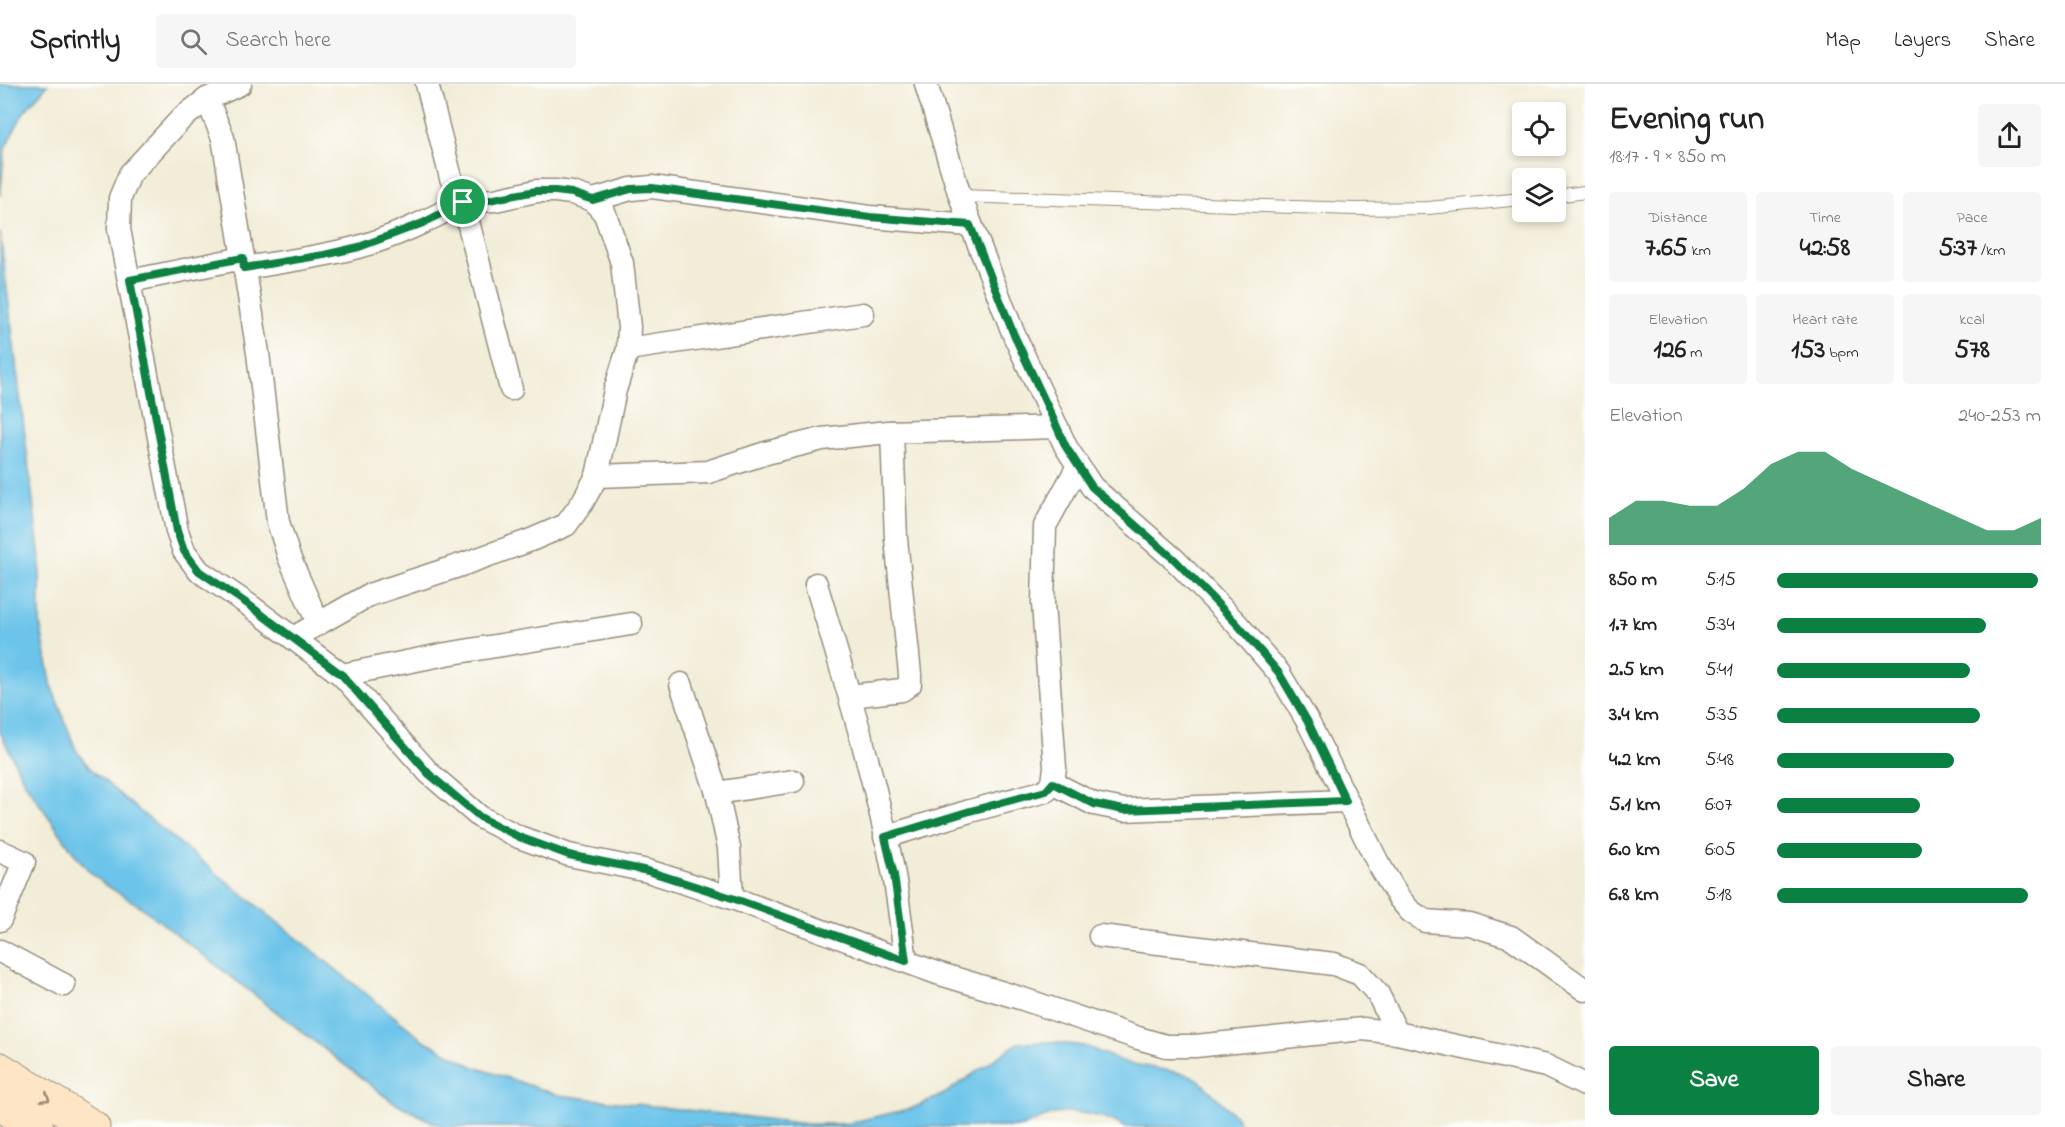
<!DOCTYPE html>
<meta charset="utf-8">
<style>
:root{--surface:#fff;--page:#f6f6f6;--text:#222;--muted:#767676;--line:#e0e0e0;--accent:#0b8043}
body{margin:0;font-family:"Indie Flower",sans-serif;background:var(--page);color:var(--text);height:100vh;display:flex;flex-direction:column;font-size:22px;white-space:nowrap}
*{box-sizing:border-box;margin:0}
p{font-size:20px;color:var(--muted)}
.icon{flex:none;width:33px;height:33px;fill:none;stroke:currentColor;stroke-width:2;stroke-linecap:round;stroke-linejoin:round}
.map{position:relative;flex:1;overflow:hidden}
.sheet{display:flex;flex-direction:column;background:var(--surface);width:480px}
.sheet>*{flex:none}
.buttons{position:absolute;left:1512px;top:18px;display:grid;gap:12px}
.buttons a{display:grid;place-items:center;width:54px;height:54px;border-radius:6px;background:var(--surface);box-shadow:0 3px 9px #0003;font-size:30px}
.pin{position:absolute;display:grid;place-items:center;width:51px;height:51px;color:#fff;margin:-26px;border:3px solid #fff;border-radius:50%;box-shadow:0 2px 6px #0007}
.round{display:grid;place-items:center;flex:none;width:63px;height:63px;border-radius:6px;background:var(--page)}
.head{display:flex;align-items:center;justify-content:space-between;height:102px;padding:0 24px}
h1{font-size:33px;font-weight:700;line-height:45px}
.stats{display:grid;grid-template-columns:repeat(3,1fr);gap:9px;height:102px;padding:6px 24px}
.stats div{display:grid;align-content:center;border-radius:6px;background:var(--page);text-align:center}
.stats b{font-size:26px;font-weight:700}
.stats small{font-size:16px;font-weight:400}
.stats p{font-size:16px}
.chart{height:168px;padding:12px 24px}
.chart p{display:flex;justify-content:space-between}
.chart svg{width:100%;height:108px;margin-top:6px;fill:var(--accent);opacity:.7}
.cta{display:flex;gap:12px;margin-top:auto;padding:12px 24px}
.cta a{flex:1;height:69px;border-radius:6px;background:var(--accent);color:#fff;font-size:24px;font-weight:700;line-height:69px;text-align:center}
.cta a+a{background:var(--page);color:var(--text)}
ul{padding:0 24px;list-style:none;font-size:20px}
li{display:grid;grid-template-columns:96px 72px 1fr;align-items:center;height:45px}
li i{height:15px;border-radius:8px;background:var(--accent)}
header{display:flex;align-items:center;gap:36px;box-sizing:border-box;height:84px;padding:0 30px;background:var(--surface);border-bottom:2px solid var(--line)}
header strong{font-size:28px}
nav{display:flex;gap:33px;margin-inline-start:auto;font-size:21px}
.search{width:420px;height:54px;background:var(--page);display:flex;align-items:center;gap:15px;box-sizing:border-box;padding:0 21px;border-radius:6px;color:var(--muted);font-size:22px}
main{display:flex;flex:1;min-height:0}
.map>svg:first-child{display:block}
</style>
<header>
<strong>Sprintly</strong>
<div class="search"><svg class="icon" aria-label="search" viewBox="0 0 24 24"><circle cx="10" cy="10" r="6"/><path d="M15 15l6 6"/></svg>Search here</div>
<nav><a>Map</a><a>Layers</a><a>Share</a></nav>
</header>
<main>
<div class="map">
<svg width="1585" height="1043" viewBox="0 0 1585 1043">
<rect width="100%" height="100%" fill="#fdfcf7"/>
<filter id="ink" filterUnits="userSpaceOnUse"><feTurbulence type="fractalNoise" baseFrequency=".0167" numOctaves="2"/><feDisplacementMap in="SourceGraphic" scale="12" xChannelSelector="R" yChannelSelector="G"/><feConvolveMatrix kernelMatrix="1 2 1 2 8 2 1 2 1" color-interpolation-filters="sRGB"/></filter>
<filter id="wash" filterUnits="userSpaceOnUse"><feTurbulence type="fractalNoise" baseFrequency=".008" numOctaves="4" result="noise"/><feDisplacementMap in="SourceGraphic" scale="24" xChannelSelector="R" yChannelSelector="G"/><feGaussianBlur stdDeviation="1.35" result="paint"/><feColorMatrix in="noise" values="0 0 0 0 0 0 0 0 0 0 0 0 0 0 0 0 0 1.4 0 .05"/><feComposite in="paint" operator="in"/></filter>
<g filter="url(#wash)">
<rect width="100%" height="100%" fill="#f2edd8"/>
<g fill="#6cc4ea" stroke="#547784" stroke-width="1.5">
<path d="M0 0H48L24 28 5 64 0 112Z"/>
<path d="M0 148 40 475V540L52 604 76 666 89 683 126 716 422 955 472 982 558 1011 807 1040H845L913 1024 944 1010 1018 959 1051 958 1084 962 1127 979 1181 989 1192 992 1202 999 1237 1034 1241 1043H1124C1109 1032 1073 1025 1054 1030 1043 1033 1032 1039 1022 1043H442L390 1016 140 822 104 800 89 787 74 769 25 699 0 648Z"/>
</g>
</g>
<g filter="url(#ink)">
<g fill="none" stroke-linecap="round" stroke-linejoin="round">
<defs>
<g id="lane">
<path d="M960 112 1355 125 1428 124 1522 115"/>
<path d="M1556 112 1585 108"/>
</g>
<g id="street">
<path d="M240 0 207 15 182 34 130 90 120 114 119 145 177 447 184 467 199 487 249 521 342 591 429 689 480 733 519 753 569 771 648 787 732 814 937 889 1023 915 1138 954 1166 962H1195L1363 945 1397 949 1546 982 1585 1001"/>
<path d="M926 0 960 112 1014 251 1066 363 1092 403 1175 476 1237 540 1279 589 1309 640 1378 779 1399 814 1410 827 1425 837 1469 840 1511 853 1585 906"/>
<path d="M207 15 223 54 243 174 258 269 278 438 289 473 318 539"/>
<path d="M593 116 631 105 652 103 870 133 970 141"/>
<path d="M244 184C282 178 321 173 358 163 395 153 429 136 463 118L511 305"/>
<path d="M130 197 243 174"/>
<path d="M628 265 863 230"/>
<path d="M597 392 708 388 766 369 822 355 888 348 1057 343"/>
<path d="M816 500C845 596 875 693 894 791 899 820 902 849 906 877"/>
<path d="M293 554 369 511 461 481 531 456 566 441 582 419 597 392 615 306 628 265 629 243 622 179 605 130 593 116 572 109 555 107H536L495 116 463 118 451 94 427 0"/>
<path d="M342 591 446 570 631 540"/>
<path d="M681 600 717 709 729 764 732 814"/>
<path d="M850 612 902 606 910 600V590L896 455 892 348"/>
<path d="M1053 699 1094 720 1124 726 1346 717"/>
<path d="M717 709 793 697"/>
<path d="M885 753 970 727 1046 707 1053 699 1055 683 1043 520 1045 442 1078 382"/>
<path d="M0 767 24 778 0 836"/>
<path d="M1100 852 1334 880 1360 890 1378 910 1397 949"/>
<path d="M0 867 64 901"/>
</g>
<g id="secondary">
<path d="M0 985 93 1043"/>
<path d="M0 1020 37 1043"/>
</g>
</defs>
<use href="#lane" stroke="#968c7b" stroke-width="14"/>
<use href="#street" stroke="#968c7b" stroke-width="25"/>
<use href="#secondary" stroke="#968c7b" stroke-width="35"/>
<use href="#lane" stroke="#fff" stroke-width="12"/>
<use href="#street" stroke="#fff" stroke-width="22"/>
<use href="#secondary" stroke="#fde5c5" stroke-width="33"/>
</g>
<defs><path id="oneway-chevron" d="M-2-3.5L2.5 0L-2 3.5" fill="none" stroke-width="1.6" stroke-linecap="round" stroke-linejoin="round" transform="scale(1.5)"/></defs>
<use stroke="#9c8872" href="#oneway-chevron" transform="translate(46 1014) rotate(32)"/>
</g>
<g fill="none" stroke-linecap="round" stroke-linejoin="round" filter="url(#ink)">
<defs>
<path id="route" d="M652 104 870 133 970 141 1014 251 1057 343 1066 363 1092 403 1175 476 1237 540 1279 589 1309 640 1346 717 1124 726 1094 720 1053 699 1046 707 970 727 885 753 894 791 906 877 732 814 648 787 569 771 519 753 480 733 429 690 342 591 249 521 199 487 184 467 177 447 130 196 243 174 244 184 324 171 359 163 423 139 463 118H478L536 107H555L572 109 593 116 631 105Z"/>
</defs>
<use href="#route" stroke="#fff" stroke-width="12"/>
<use href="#route" stroke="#0b8043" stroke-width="8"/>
</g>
</svg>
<div class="buttons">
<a><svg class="icon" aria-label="locate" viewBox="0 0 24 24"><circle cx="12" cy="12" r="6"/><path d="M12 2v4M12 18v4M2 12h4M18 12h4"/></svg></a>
<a><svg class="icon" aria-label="layers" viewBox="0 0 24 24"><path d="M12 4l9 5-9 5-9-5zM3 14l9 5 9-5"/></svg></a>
</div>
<div class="pin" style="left:463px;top:118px;background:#1e9e55"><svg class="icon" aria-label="arrive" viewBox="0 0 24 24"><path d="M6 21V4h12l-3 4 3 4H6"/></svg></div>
</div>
<section class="sheet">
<div class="head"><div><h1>Evening run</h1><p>18:17 · 9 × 850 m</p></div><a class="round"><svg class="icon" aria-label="share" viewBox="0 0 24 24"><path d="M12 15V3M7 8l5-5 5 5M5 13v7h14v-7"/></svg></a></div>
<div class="stats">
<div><p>Distance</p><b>7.65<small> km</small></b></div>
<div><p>Time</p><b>42:58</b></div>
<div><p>Pace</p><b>5:37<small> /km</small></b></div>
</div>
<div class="stats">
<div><p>Elevation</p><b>126<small> m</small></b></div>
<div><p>Heart rate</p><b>153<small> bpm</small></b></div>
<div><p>kcal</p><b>578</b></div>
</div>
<div class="chart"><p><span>Elevation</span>240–253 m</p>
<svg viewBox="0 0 160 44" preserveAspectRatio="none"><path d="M0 44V33L10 26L20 26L30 28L40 28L50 21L60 11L70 6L80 6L90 13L100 18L110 23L120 28L130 33L140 38L150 38L160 33V44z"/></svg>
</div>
<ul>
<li><b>850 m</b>5:15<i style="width:99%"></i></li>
<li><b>1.7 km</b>5:34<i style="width:79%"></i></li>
<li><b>2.5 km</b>5:41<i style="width:73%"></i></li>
<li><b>3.4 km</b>5:35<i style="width:77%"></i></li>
<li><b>4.2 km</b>5:48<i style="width:67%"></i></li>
<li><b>5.1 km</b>6:07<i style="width:54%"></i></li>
<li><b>6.0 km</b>6:05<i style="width:55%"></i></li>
<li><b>6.8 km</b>5:18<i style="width:95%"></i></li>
</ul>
<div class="cta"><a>Save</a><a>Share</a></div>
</section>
</main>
